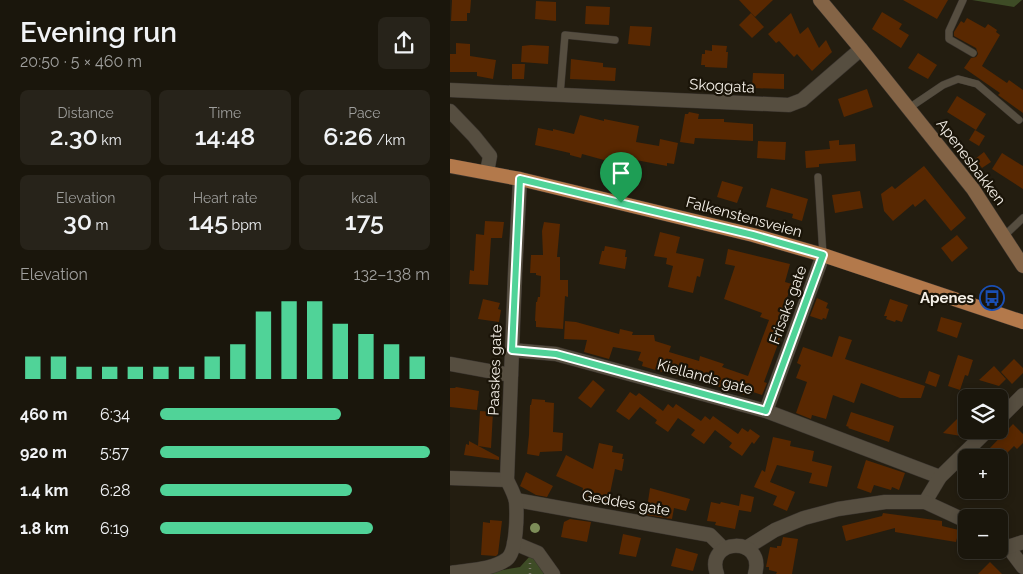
<!DOCTYPE html>
<meta charset="utf-8">
<style>
:root{--surface:#1a160c;--page:#27231a;--text:#f1f3f6;--muted:#9f9f9d;--line:#38352d;--accent:#50d398}
body{margin:0;font-family:Raleway,sans-serif;background:var(--page);color:var(--text);height:100vh;display:flex;flex-direction:column;font-size:19px;white-space:nowrap}
*{box-sizing:border-box;margin:0}
p{font-size:16px;color:var(--muted)}
.icon{flex:none;width:28px;height:28px;fill:none;stroke:currentColor;stroke-width:2;stroke-linecap:round;stroke-linejoin:round}
.map{position:relative;flex:1;overflow:hidden}
.panel{display:flex;flex-direction:column;background:var(--surface);width:450px}
.panel>*{flex:none}
.fabs{position:absolute;left:508px;top:389px;display:grid;gap:10px}
.fabs a{display:grid;place-items:center;width:50px;height:50px;border-radius:8px;background:var(--surface);box-shadow:0 2px 8px #0003,0 0 0 1px var(--line);font-size:25px}
.pin{position:absolute;display:grid;place-items:center;width:42px;height:42px;color:#fff;margin:-51px -21px;border-radius:50% 50% 50% 0;rotate:-45deg;box-shadow:0 0 5px #0007}
.pin .icon{rotate:45deg}
.round{display:grid;place-items:center;flex:none;width:52px;height:52px;border-radius:8px;background:var(--page)}
.headline{display:flex;align-items:center;justify-content:space-between;height:85px;padding:0 20px}
h1{font-size:28px;font-weight:600;line-height:38px}
.metrics{display:grid;grid-template-columns:repeat(3,1fr);gap:8px;height:85px;padding:5px 20px}
.metrics div{display:grid;align-content:center;border-radius:8px;background:var(--page);text-align:center}
.metrics b{font-size:25px;font-weight:600}
.metrics small{font-size:14px;font-weight:400}
.metrics p{font-size:14px}
.chart{height:140px;padding:10px 20px}
.chart p{display:flex;justify-content:space-between}
.chart svg{width:100%;height:90px;margin-top:5px;stroke:var(--accent);stroke-width:6}
ul{padding:0 20px;list-style:none;font-size:16px}
li{display:grid;grid-template-columns:80px 60px 1fr;align-items:center;height:38px}
li i{height:12px;border-radius:6px;background:var(--accent)}
main{display:flex;flex:1;min-height:0}
.map>svg:first-child{display:block}
</style>
<main>
<section class="panel">
<div class="headline"><div><h1>Evening run</h1><p>20:50 · 5 × 460 m</p></div><a class="round"><svg class="icon" aria-label="share" viewBox="0 0 24 24"><path d="M12 15V3M7 8l5-5 5 5M5 13v7h14v-7"/></svg></a></div>
<div class="metrics">
<div><p>Distance</p><b>2.30<small> km</small></b></div>
<div><p>Time</p><b>14:48</b></div>
<div><p>Pace</p><b>6:26<small> /km</small></b></div>
</div>
<div class="metrics">
<div><p>Elevation</p><b>30<small> m</small></b></div>
<div><p>Heart rate</p><b>145<small> bpm</small></b></div>
<div><p>kcal</p><b>175</b></div>
</div>
<div class="chart"><p><span>Elevation</span>132–138 m</p>
<svg viewBox="0 0 160 44" preserveAspectRatio="none"><path d="M5 44V33M15 44V33M25 44V38M35 44V38M45 44V38M55 44V38M65 44V38M75 44V33M85 44V27M95 44V11M105 44V6M115 44V6M125 44V17M135 44V22M145 44V27M155 44V33"/></svg>
</div>
<ul>
<li><b>460 m</b>6:34<i style="width:67%"></i></li>
<li><b>920 m</b>5:57<i style="width:100%"></i></li>
<li><b>1.4 km</b>6:28<i style="width:71%"></i></li>
<li><b>1.8 km</b>6:19<i style="width:79%"></i></li>
</ul>
</section>
<div class="map">
<svg width="573" height="574" viewBox="0 0 573 574">
<rect width="100%" height="100%" fill="#231d10"/>
<g fill="#3e4c26">
<path d="M522 0H572L564 7Z"/>
<path d="M80 556 90 564 94 574H30L70 567Z"/>
</g>
<g fill="#592801">
<path d="M2 0H21L20 13H17V21H1Z"/>
<path d="M289 0H323L305 17Z"/>
<path d="M453 0H498L487 19Z"/>
<path d="M86 1 106 2V21L85 19Z"/>
<path d="M136 6 160 7 159 25 135 24Z"/>
<path d="M432 12 452 24 449 29 459 35 451 48 422 29Z"/>
<path d="M301 13 314 27 302 38 289 25Z"/>
<path d="M341 13 350 34 358 27 369 48 376 40 382 52 362 71 347 54 344 57 329 41 326 43 318 34Z"/>
<path d="M517 18 535 28 538 24 547 30 546 32 550 35 532 66 557 83 559 80 573 90V113L548 95 550 93 514 68 521 58 526 57 528 54 526 48 504 36V32L511 21 514 23Z"/>
<path d="M180 26 202 27 200 46 178 44Z"/>
<path d="M6 43 20 44V56L46 60 43 79 27 76V72H0V54H6Z"/>
<path d="M81 45 99 46 98 64 71 62 72 46Z"/>
<path d="M262 45 277 46 276 52H278L277 68 255 67V65H251L252 54H255V50L262 51Z"/>
<path d="M468 53 487 65 478 79 458 68Z"/>
<path d="M121 59 153 63V67L166 68 165 81 120 79Z"/>
<path d="M62 64H75L74 79H62Z"/>
<path d="M303 73 334 74V89L302 88Z"/>
<path d="M417 89 423 107 394 117 388 99Z"/>
<path d="M507 96 536 114 526 130 497 112Z"/>
<path d="M239 112 249 114 248 119H274V122L303 124V141L245 138 244 144 230 142 235 114H238Z"/>
<path d="M130 115 154 121V119L189 126 186 142 209 146 210 139 228 143 224 164 217 163V166L186 160 184 173H180V174L152 169 154 160 132 154 131 158 120 155V153L85 145 88 128 103 131V129L124 134Z"/>
<path d="M525 130 535 136 529 146 519 140Z"/>
<path d="M389 140V145L405 144 406 161 369 164V167L356 168 355 151 380 149 379 141Z"/>
<path d="M308 141 336 142 335 160 307 158Z"/>
<path d="M534 152 541 162 532 168 525 159Z"/>
<path d="M552 153 573 166V189L542 169Z"/>
<path d="M474 166 516 218 501 231 475 199 465 207 463 204 443 221 434 211 431 194 442 186 445 189Z"/>
<path d="M272 181 293 187 287 203 267 197Z"/>
<path d="M321 188 358 199 352 221 342 218 343 214 316 207Z"/>
<path d="M410 191 413 208 385 213 382 195Z"/>
<path d="M35 221 54 222 52 238H41L38 285 19 284 20 270 24 271 26 234 34 235Z"/>
<path d="M94 222 110 224 107 257H110V280H118V297L115 296 113 329 86 327V321H85L86 302H87L88 297H90L91 276 86 275V273H80L81 255H93L92 231Z"/>
<path d="M210 232 230 237 226 253 254 259 250 277 247 276 243 293 218 287 223 266 216 264 217 258 204 256Z"/>
<path d="M507 235 518 248 502 262 491 248Z"/>
<path d="M155 246 176 250 175 257H177L175 269 149 264 152 251H154Z"/>
<path d="M278 249 340 264 335 282 342 284 328 322 335 325 314 382 317 383 312 395 297 390 295 395 271 388 264 384 266 378 236 369 233 378 192 366 193 362 188 360 191 352 163 347 159 359 134 352 137 340 114 339 115 321 126 322 169 334 170 329 183 332 182 335H204L205 341 221 346 219 352 249 361 250 356 274 364 272 367 298 376 319 320 310 317 312 313 274 299 285 266 275 264Z"/>
<path d="M367 298 378 303 376 308 379 309 376 319 373 318 372 320 360 316Z"/>
<path d="M33 299 50 303 48 309 51 310 49 322 28 319Z"/>
<path d="M440 299 458 305 452 322 446 320 445 322 436 319 437 316H434Z"/>
<path d="M491 317 512 323 507 338 487 331Z"/>
<path d="M389 336 402 340 395 359 475 386 471 398H450L411 383 404 403 383 395 376 419 362 415 361 419 346 413 357 382 346 378 351 365 347 363 353 347 382 357Z"/>
<path d="M508 355 523 360 518 376 515 375 510 390 498 386Z"/>
<path d="M564 359 573 368V373L562 384 551 372Z"/>
<path d="M544 366 556 379 549 386 529 380Z"/>
<path d="M479 371 490 375 486 387 475 383Z"/>
<path d="M143 380 155 390 141 408 128 398Z"/>
<path d="M6 387 29 391 27 410 0 407V388H5Z"/>
<path d="M180 392 186 396 189 393 213 411 218 404 223 408 226 404 251 421 255 416 260 420 263 416 288 434 292 428 298 432 300 429 310 436 304 444 302 442 292 456 279 447 282 443 265 430 254 444 241 435 245 430 228 418 218 432 205 423 207 420 190 407 179 420 166 411Z"/>
<path d="M82 399 95 400V402L104 403 103 432 113 433 112 451 90 452 89 456 77 454 79 435 80 405H81Z"/>
<path d="M516 410 511 436 493 433Z"/>
<path d="M30 411 43 412 41 448 28 446Z"/>
<path d="M401 412 444 426 439 442 398 428 399 427 396 426Z"/>
<path d="M563 424 573 434V443L567 449 564 446 550 460 539 449Z"/>
<path d="M323 437 341 441 340 446 364 451 362 461 382 466 377 487 359 483 362 473 327 465 320 482 345 492 337 511 323 505 327 496 304 487 312 470 315 472Z"/>
<path d="M19 441 49 457V460L14 455 16 444 19 445Z"/>
<path d="M149 443 163 446 162 452 173 454 172 459H174L172 471 165 469 158 503 131 498 133 488 106 476 116 455 143 469Z"/>
<path d="M416 460 455 473 449 490 442 487 441 490 424 485 421 493 407 488Z"/>
<path d="M76 472 103 486 97 497 86 495 70 486Z"/>
<path d="M200 488 240 499 236 511 224 508 222 519 196 515Z"/>
<path d="M291 494 304 497 301 512 289 510 285 529 265 525 266 522 257 521 261 502 270 504 271 502 289 506Z"/>
<path d="M433 513 492 521V526L509 530 506 542 445 532V528L396 541 392 526 432 516Z"/>
<path d="M120 519 141 522 137 542 111 537 114 522Z"/>
<path d="M40 520 52 521 48 554 46 556 31 555 33 522 40 523Z"/>
<path d="M173 534 191 538 186 557 169 554Z"/>
<path d="M333 537 348 539 342 574H326L327 572 319 570V567H316L320 547 327 548V546H331Z"/>
<path d="M226 548 248 554 243 571 221 566Z"/>
<path d="M540 562 552 574H528Z"/>
</g>
<g fill="none" stroke-linecap="round" stroke-linejoin="round">
<defs>
<g id="service">
<path d="M513 0 499 31V39L523 53"/>
<path d="M110 95 115 35 165 40"/>
<path d="M459 108 493 85 508 79 527 84 569 120"/>
<path d="M368 177 373 255"/>
<path d="M554 236 573 218"/>
</g>
<g id="minor">
<path d="M0 90 339 105 352 100 411 49"/>
<path d="M0 111 24 136 40 156 37 172"/>
<path d="M62 350 106 354 316 411 490 477"/>
<path d="M0 364 61 375"/>
<path d="M316 411 373 255"/>
<path d="M549 419 573 395"/>
<path d="M0 478 57 480"/>
<path d="M66 500 260 535 274 549"/>
<path d="M475 502 490 477 538 430"/>
<path d="M549 540 558 547 573 567"/>
<path d="M64 543 88 553 103 574"/>
<path d="M558 547 573 542"/>
<path d="M296 548 325 530 354 518 388 509 435 502H475L516 521"/>
<path d="M0 573C17 570 43 570 57 559 67 551 67 514 66 502 65 495 60 486 57 480L65 274 70 179"/>
<path d="M267 574C254 538 316 535 305 574"/>
</g>
<path id="secondary" d="M370 0 411 49 523 189 573 266"/>
<path id="primary" d="M0 166 70 179 303 235 373 255 573 322"/>
</defs>
<use href="#service" stroke="#3b352f" stroke-width="8"/>
<use href="#minor" stroke="#3b352f" stroke-width="15"/>
<use href="#secondary" stroke="#3b352f" stroke-width="15"/>
<use href="#primary" stroke="#3b352f" stroke-width="15"/>
<path stroke="#7f796e" stroke-width="2.5" stroke-dasharray="1 4" stroke-linecap="butt" d="M80 563V574"/>
<use href="#service" stroke="#564e40" stroke-width="7"/>
<use href="#minor" stroke="#564e40" stroke-width="14"/>
<use href="#secondary" stroke="#846446" stroke-width="14"/>
<use href="#primary" stroke="#b3794b" stroke-width="14"/>
</g>
<circle fill="#7d8d58" cx="85" cy="528" r="5"/>
<g fill="none" stroke-linecap="round" stroke-linejoin="round">
<defs>
<path id="route" d="M70 179 303 235 373 255 316 411 106 354 62 350Z"/>
</defs>
<use href="#route" stroke="#fff" stroke-width="10"/>
<use href="#route" stroke="#50d398" stroke-width="6"/>
</g>
<defs>
<symbol id="bus-ring" viewBox="-11 -11 22 22"><circle r="9.5" fill="#1a1408" stroke="#1a4fb4" stroke-width="1.5"/><path d="M-5-6H5V4H4V6H2V4H-2V6H-4V4H-5ZM-3.5-4V0h7V-4ZM-3.5 1.2v1.5H-2V1.2ZM2 1.2v1.5H3.5V1.2Z" fill="#1a4fb4"/></symbol>
</defs>
<g fill-rule="evenodd">
<use href="#bus-ring" x="528" y="284" width="28" height="28"/>
</g>
<g text-anchor="middle" dominant-baseline="central" stroke-width="4.5" stroke-linejoin="round" paint-order="stroke">
<g font-size="15" fill="#f4efe7" stroke="#1a1408">
<text transform="translate(272 86) rotate(3)">Skoggata</text>
<text transform="translate(521 162) rotate(53)">Apenesbakken</text>
<text transform="translate(294 217) rotate(15)">Falkenstensveien</text>
<text transform="translate(338 305) rotate(-70)">Frisaks gate</text>
<text transform="translate(45 370) rotate(-88)">Paaskes gate</text>
<text transform="translate(255 377) rotate(15)">Kiellands gate</text>
<text transform="translate(176 503) rotate(10)">Geddes gate</text>
</g>
<g font-size="15" font-weight="bold" fill="#f4efe7" stroke="#1a1408" text-anchor="end">
<text x="524" y="298">Apenes</text>
</g>
</g>
</svg>
<div class="fabs">
<a><svg class="icon" aria-label="layers" viewBox="0 0 24 24"><path d="M12 4l9 5-9 5-9-5zM3 14l9 5 9-5"/></svg></a>
<a>+</a>
<a>−</a>
</div>
<div class="pin" style="left:171px;top:203px;background:#1e9e55"><svg class="icon" aria-label="arrive" viewBox="0 0 24 24"><path d="M6 21V4h12l-3 4 3 4H6"/></svg></div>
</div>
</main>
